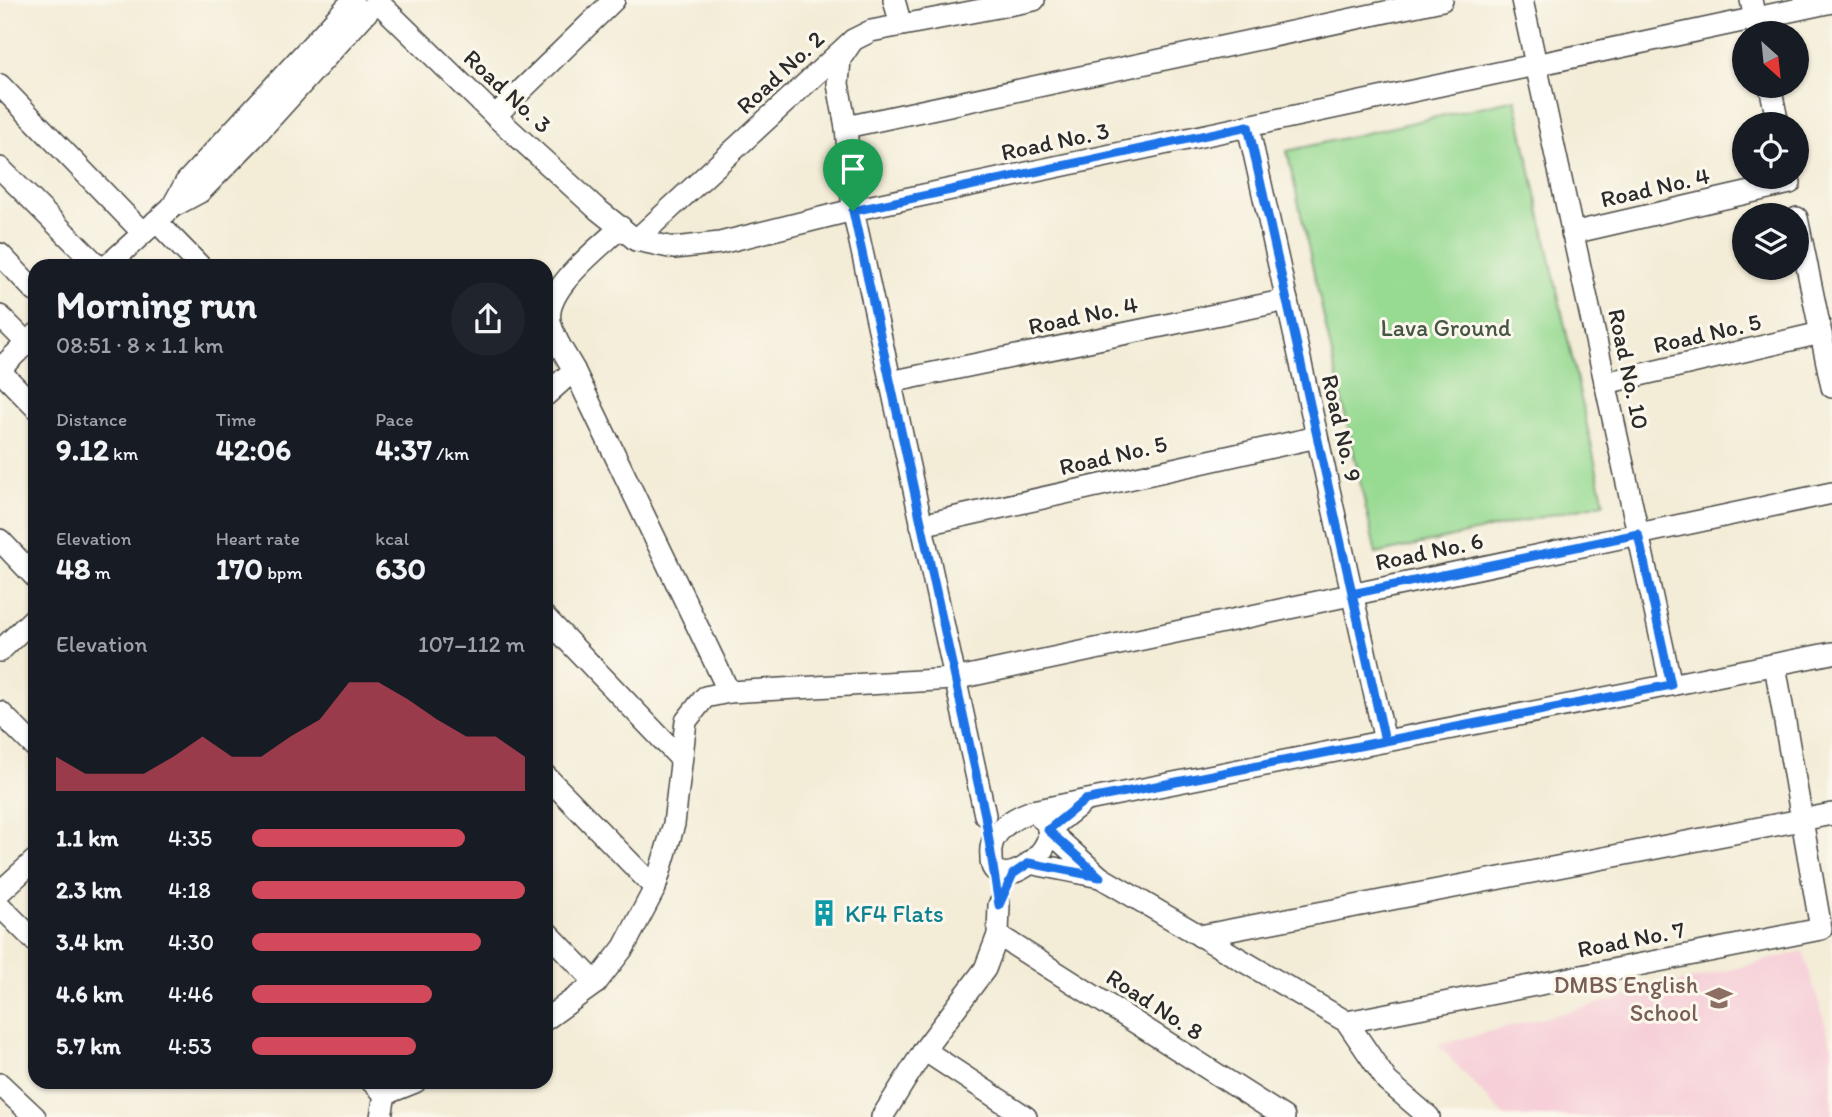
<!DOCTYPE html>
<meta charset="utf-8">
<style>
:root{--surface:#171b24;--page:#20242c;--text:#f1f3f6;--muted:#9ea1a6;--accent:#d1495b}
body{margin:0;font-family:Itim,sans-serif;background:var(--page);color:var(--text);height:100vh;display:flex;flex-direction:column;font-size:26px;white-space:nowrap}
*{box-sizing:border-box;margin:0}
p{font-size:23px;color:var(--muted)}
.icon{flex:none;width:38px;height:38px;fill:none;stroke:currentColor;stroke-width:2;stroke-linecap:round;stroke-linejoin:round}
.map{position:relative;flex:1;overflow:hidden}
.side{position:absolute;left:28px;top:259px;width:525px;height:830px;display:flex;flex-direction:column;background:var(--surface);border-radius:21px;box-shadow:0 2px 5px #0004}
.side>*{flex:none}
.needle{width:46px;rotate:153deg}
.controls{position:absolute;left:1732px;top:21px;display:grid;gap:14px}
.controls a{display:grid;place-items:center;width:77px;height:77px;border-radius:50%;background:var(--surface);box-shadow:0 2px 5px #0004;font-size:35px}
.pin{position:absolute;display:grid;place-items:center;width:60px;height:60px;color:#fff;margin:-72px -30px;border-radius:50% 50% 50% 0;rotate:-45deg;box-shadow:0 0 7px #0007}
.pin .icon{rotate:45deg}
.round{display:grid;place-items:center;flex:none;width:74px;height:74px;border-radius:37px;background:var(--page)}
.headline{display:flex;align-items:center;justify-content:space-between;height:119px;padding:0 28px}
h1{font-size:38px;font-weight:700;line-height:52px}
.figures{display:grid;grid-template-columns:repeat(3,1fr);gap:10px;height:119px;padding:7px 28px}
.figures div{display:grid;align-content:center}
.figures b{font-size:30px;font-weight:700}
.figures small{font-size:19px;font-weight:400}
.figures p{font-size:19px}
.chart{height:196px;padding:14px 28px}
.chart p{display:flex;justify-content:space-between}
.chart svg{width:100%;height:126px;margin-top:7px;fill:var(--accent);opacity:.7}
ul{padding:0 28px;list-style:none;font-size:23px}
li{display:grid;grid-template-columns:112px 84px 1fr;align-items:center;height:52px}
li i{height:18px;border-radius:9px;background:var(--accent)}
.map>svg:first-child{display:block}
</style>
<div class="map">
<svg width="1832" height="1117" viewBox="0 0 1832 1117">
<rect width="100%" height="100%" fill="#fbf7ec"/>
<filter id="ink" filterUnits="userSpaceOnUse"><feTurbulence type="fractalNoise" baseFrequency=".0143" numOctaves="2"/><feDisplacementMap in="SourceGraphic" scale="14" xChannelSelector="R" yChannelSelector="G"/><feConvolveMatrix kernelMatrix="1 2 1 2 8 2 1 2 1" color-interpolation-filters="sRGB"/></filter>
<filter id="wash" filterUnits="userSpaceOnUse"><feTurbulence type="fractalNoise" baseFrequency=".00686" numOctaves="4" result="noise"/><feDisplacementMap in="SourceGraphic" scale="28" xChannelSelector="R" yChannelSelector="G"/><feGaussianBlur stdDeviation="1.57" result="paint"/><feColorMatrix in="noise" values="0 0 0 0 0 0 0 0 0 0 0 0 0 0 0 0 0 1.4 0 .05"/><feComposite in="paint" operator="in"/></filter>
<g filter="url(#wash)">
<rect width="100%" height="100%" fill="#f3ecd7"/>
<path fill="#f6cfd8" d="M1803 951 1832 1047V1117H1505L1438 1045Z"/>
<path fill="#97da92" stroke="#61825e" stroke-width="2" d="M1515 99 1604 503 1376 554 1287 151Z"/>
</g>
<g filter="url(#ink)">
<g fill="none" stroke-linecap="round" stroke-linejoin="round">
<defs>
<g id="minor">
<path d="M376 0 495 116 597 209 636 240 674 248 720 243 853 210 1832 2"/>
<path d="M894 0 901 25"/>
<path d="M1522 0 1671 685"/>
<path d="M1751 0 1758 33"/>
<path d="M853 40 840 59 838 84 846 127 853 210 985 815"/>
<path d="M0 85 143 233"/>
<path d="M1770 86 1778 124"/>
<path d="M495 116 614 0"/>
<path d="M1248 126 1385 741"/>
<path d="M846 127 1442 0"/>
<path d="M0 168 98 266"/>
<path d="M172 207 186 182 353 0"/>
<path d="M1797 218 1832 387"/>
<path d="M156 221 200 266"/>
<path d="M1572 233 1790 183"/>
<path d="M636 240 853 40 871 31 1034 0"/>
<path d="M0 254 35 291"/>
<path d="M107 266 172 207 200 192 253 138 378 0"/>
<path d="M0 316 26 342"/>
<path d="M0 369 35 335"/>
<path d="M574 370C566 355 553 338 550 321 544 289 599 248 621 227"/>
<path d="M0 371 35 407"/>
<path d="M890 382 1287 300"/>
<path d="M1605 383 1821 333"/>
<path d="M546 395 574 370 729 692"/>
<path d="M921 525 1317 437"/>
<path d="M0 540 35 577"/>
<path d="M546 618 680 758"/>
<path d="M0 651 35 617"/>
<path d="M0 712 35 747"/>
<path d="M546 776 655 888"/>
<path d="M1032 811 1832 653"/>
<path d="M1032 811 1047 823C1047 826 1049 830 1049 834 1047 853 1016 882 996 871 991 868 991 862 991 856 988 833 1012 818 1032 811Z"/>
<path d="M1029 863 1100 877 1048 830 1081 804"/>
<path d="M1100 877 1347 1022 1821 929 1775 665"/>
<path d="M0 892 35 860"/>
<path d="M0 906 35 941"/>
<path d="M546 931 596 983"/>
<path d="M998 935 1284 1117"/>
<path d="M1200 936 1832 814"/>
<path d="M546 1019 596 983 624 947 655 888 674 824 686 721 705 697 729 692 954 679 1832 493"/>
<path d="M1347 1022 1387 1081 1429 1117"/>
<path d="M924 1050 1026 1117"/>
<path d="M372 1082 385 1094 381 1117"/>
<path d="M0 1084 35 1117"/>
<path d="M385 1094 415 1082"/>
<path d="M882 1117 924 1050 985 969 998 935 999 905"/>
</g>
</defs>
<use href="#minor" stroke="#494845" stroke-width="24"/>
<use href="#minor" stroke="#fff" stroke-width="21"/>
</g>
</g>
<g fill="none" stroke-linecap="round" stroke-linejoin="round" filter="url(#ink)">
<defs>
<path id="route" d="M853 211 985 815 999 905 1013 874 1029 863 1100 877 1048 830 1085 800 1385 741 1352 594 1638 534 1671 685 1385 741 1248 126 853 211"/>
</defs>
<use href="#route" stroke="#fff" stroke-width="14"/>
<use href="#route" stroke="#1a73e8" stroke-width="9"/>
</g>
<defs>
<symbol id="building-bare" viewBox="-9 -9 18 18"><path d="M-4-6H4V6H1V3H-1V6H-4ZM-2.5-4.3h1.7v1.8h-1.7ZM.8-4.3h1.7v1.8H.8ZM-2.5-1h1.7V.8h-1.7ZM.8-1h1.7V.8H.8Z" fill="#0f9aa8" stroke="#fbf7ec" stroke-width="2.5" paint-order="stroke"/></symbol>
<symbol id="school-bare" viewBox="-9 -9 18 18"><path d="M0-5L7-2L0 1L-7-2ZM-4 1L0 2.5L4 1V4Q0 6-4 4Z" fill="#8d6e63" stroke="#fbf7ec" stroke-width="2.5" paint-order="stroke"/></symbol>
</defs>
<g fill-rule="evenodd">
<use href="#building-bare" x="805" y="894" width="38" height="38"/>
<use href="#school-bare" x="1700" y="979" width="38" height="38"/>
</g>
<g text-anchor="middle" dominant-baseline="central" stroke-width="6" stroke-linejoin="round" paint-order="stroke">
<g font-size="24" fill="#2b2b2b" stroke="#fbf7ec">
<text transform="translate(780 72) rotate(-43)">Road No. 2</text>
<text transform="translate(508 91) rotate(43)">Road No. 3</text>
<text transform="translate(1055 141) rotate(-12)">Road No. 3</text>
<text transform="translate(1655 187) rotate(-13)">Road No. 4</text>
<text transform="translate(1083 315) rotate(-12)">Road No. 4</text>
<text transform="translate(1707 333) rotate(-13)">Road No. 5</text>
<text transform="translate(1629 369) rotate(78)">Road No. 10</text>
<text transform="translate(1342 428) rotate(77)">Road No. 9</text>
<text transform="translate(1113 455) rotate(-13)">Road No. 5</text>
<text transform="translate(1429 551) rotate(-12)">Road No. 6</text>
<text transform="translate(1631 939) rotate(-11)">Road No. 7</text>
<text transform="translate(1155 1004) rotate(33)">Road No. 8</text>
</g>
<g font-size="24" fill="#465745" stroke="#fbf7ec">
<text x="1446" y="327">Lava Ground</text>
</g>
<g font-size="24" fill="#0d838f" stroke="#fbf7ec" text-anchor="start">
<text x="845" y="913">KF4 Flats</text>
</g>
<g font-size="24" fill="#785e54" stroke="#fbf7ec" text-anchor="end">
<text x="1698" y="984">DMBS English<tspan x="1698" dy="28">School</tspan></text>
</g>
</g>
</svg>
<div class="controls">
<a><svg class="needle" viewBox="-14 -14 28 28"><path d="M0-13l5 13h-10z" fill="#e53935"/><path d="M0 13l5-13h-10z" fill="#9ea1a6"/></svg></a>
<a><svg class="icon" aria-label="locate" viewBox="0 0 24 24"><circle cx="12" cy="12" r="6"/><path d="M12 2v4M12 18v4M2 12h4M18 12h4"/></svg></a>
<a><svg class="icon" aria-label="layers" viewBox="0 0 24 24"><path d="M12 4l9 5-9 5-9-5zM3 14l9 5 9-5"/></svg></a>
</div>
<div class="pin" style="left:853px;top:211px;background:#1e9e55"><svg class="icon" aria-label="arrive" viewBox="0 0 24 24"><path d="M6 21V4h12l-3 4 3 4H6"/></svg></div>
<section class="side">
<div class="headline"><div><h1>Morning run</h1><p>08:51 · 8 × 1.1 km</p></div><a class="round"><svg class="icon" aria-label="share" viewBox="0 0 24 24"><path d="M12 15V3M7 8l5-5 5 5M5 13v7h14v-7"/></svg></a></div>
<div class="figures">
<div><p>Distance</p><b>9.12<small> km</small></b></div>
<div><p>Time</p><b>42:06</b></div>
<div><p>Pace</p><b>4:37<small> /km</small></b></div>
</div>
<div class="figures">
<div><p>Elevation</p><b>48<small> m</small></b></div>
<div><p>Heart rate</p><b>170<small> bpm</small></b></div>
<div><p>kcal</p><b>630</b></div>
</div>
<div class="chart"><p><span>Elevation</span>107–112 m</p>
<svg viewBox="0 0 160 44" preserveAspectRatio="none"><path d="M0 44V32L10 38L20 38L30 38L40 32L50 25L60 32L70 32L80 25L90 19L100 6L110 6L120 12L130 19L140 25L150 25L160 32V44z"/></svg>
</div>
<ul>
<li><b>1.1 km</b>4:35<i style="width:78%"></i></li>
<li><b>2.3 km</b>4:18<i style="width:100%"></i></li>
<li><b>3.4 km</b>4:30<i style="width:84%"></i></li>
<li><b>4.6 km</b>4:46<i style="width:66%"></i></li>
<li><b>5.7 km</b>4:53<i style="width:60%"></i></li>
</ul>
</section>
</div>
